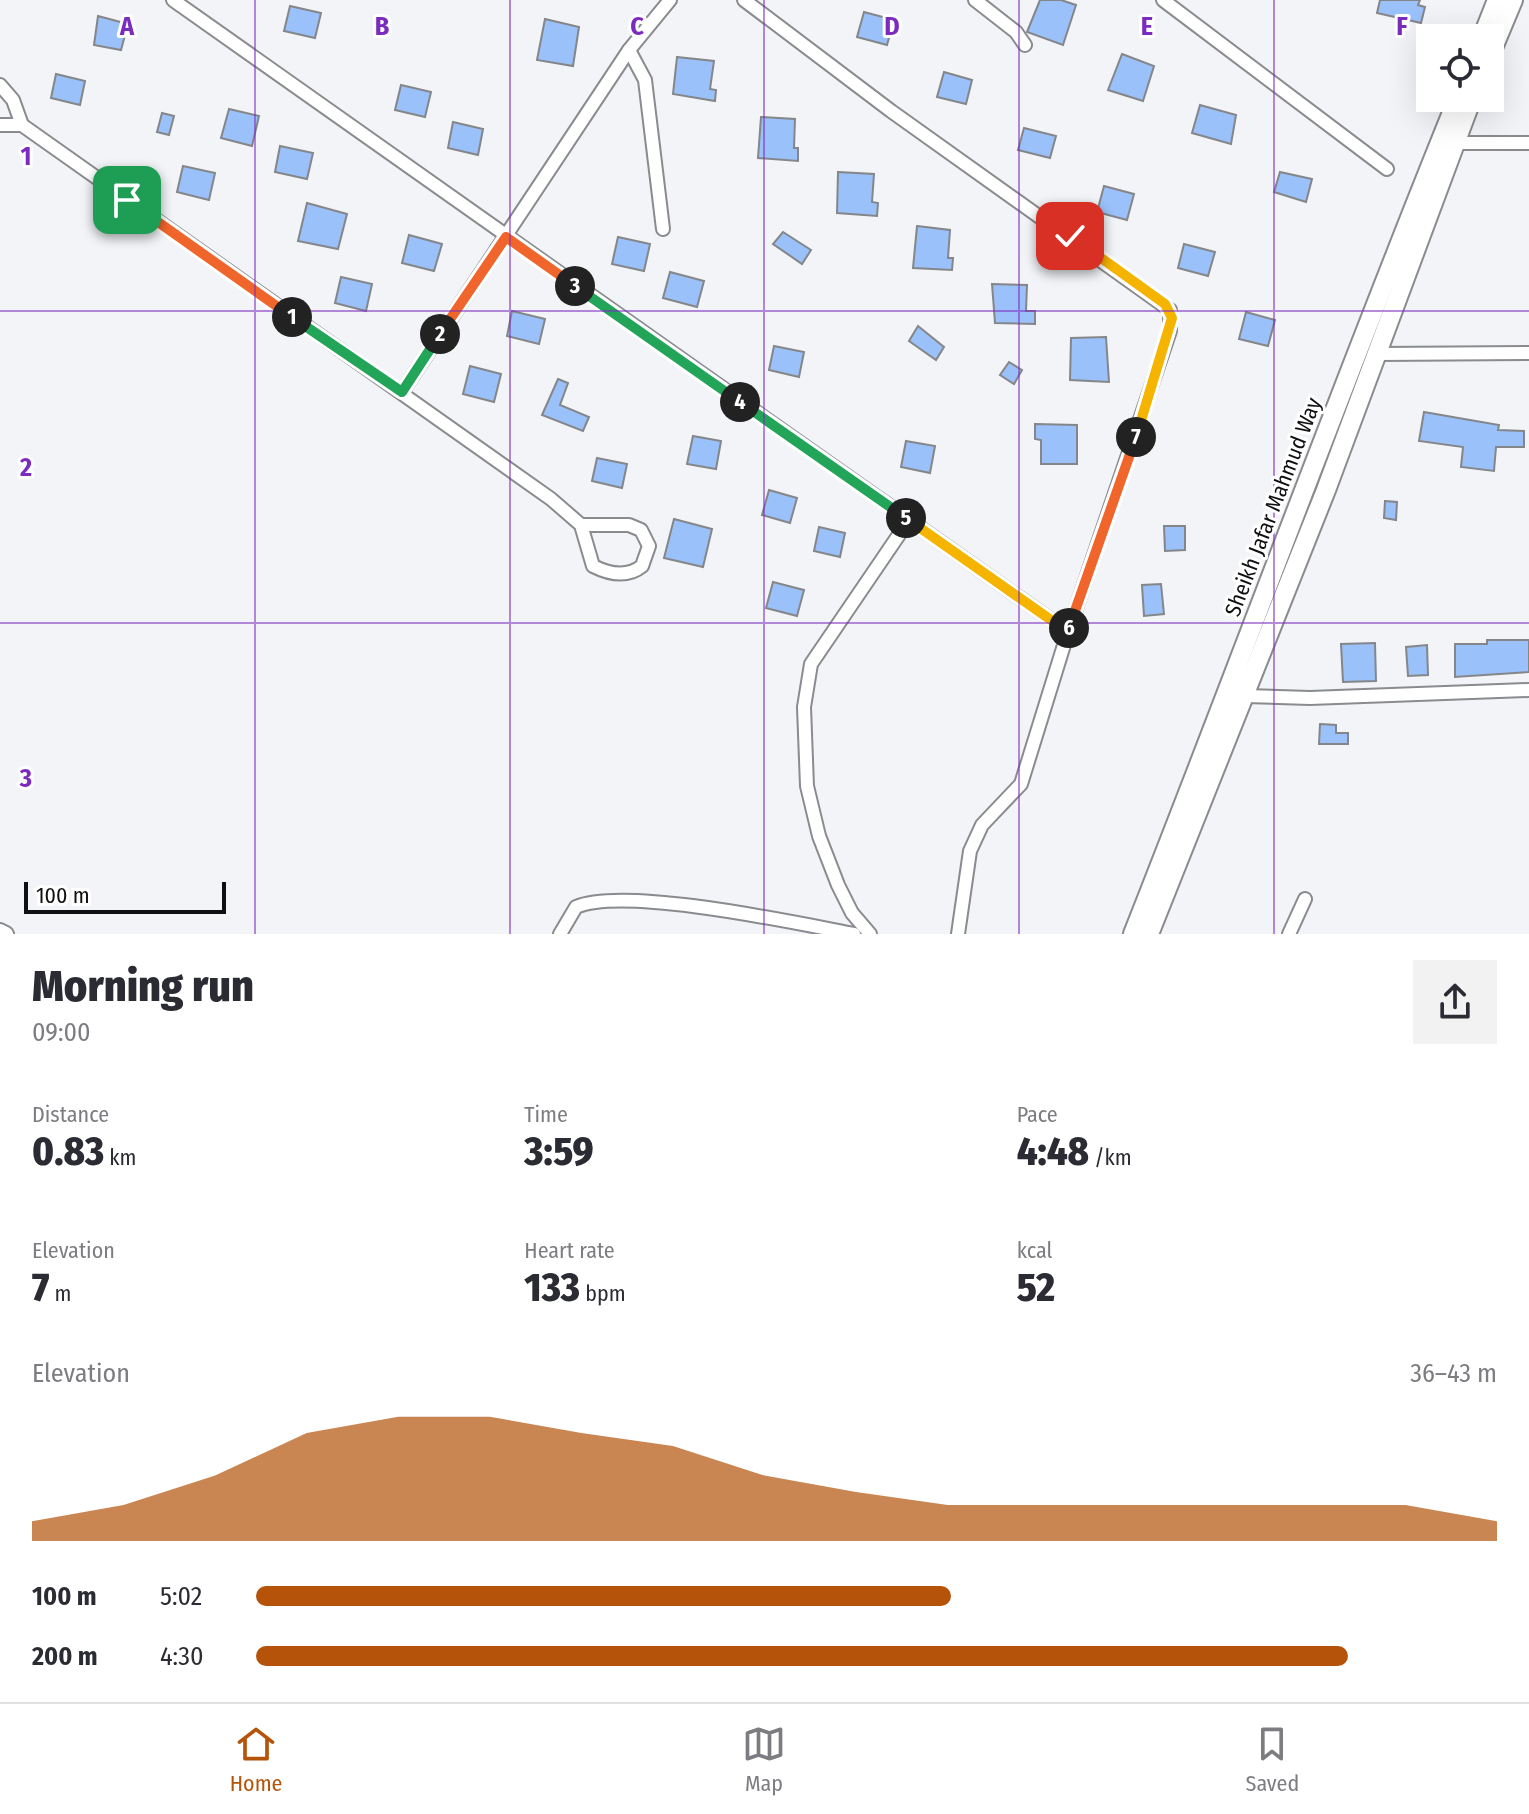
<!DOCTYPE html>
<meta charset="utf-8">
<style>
:root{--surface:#fff;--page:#f2f2f3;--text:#2b2b33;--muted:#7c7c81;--line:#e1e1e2;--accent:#b45309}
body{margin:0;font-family:"Fira Sans Condensed",sans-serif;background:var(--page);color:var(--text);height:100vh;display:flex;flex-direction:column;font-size:30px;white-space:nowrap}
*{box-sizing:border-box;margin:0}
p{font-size:26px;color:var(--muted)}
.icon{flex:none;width:44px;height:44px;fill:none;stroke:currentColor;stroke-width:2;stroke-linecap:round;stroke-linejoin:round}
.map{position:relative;height:934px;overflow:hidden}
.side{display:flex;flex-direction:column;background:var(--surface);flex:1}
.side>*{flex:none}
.fabs{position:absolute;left:1416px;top:24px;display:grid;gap:16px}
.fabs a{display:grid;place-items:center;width:88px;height:88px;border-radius:0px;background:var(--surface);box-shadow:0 8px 32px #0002;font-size:40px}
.scale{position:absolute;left:24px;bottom:20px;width:202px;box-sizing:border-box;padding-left:8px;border:4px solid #0f0f11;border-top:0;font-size:22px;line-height:28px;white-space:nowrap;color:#0f0f11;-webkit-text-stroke:6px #fff;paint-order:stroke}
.pin{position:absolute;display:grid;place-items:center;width:68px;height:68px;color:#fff;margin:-34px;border-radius:16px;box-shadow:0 4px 12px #0006}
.km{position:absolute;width:40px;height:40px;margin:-20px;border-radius:50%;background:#222;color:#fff;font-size:22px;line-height:40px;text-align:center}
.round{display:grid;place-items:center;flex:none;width:84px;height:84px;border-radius:0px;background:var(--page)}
.summary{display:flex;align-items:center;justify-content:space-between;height:136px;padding:0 32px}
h1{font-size:44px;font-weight:800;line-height:60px}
.metrics{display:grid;grid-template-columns:repeat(3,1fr);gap:12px;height:136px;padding:8px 32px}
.metrics div{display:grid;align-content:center}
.metrics b{font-size:40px;font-weight:800}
.metrics small{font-size:22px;font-weight:400}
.metrics p{font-size:22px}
.chart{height:224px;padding:16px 32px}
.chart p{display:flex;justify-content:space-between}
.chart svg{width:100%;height:144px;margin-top:8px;fill:var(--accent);opacity:.7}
ul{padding:0 32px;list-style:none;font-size:26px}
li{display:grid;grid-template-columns:128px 96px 1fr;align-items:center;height:60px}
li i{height:20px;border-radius:10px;background:var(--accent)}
.tabs{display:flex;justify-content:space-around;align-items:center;height:112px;border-top:2px solid var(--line);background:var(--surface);font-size:22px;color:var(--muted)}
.tabs a{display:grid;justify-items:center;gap:4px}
.tabs .selected{color:var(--accent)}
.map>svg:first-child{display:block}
</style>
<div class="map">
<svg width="1529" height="934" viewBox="0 0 1529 934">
<rect width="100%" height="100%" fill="#f2f4f7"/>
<g fill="#9ac1f9" stroke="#848689" stroke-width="2">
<path d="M1040 0H1061L1076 5 1063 45 1027 32Z"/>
<path d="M1380 0H1420L1418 5 1425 7 1421 23 1377 13Z"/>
<path d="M290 6 321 13 315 38 284 31Z"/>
<path d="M864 12 894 20 887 45 857 37Z"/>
<path d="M98 16 128 24 121 50 94 45Z"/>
<path d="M545 19 579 27 573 66 537 60Z"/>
<path d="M1122 54 1154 66 1143 101 1108 90Z"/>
<path d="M677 57 714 61 710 89 716 90 715 101 673 94Z"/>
<path d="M944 72 972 80 966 104 937 97Z"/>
<path d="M56 74 85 81 80 105 51 98Z"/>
<path d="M401 85 431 92 425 117 395 110Z"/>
<path d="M1200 105 1236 115 1231 144 1192 133Z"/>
<path d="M229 109 259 116 252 146 221 138Z"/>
<path d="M162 113 174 116 169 135 157 132Z"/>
<path d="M761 117 795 119 794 148H798V161L758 158Z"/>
<path d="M453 122 483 129 478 155 448 148Z"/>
<path d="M1024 128 1056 136 1050 158 1018 150Z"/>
<path d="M280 146 313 153 307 179 275 172Z"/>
<path d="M183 166 215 173 209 200 177 192Z"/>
<path d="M838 172 874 174 872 202 878 203 877 216 837 213Z"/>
<path d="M1280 172 1312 179 1306 202 1274 192Z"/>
<path d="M1104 186 1134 194 1127 220 1097 212Z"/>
<path d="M307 203 347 214 338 249 298 241Z"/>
<path d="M917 226 950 230 948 258H953L952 270 913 268Z"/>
<path d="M783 232 811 250 802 264 773 244Z"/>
<path d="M409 235 442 244 434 271 402 263Z"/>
<path d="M618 237 650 244 644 271 612 264Z"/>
<path d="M1184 244 1215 252 1208 276 1178 268Z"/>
<path d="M670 272 704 281 697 307 663 298Z"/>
<path d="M341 277 372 284 366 311 335 303Z"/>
<path d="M992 284 1027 285 1026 311H1035V324L995 323Z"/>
<path d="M512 311 545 319 539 344 507 336Z"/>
<path d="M1246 312 1275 320 1268 346 1239 339Z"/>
<path d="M918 326 944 347 936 360 909 341Z"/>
<path d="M1106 337 1109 382 1070 380 1071 338Z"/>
<path d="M774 346 804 352 799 377 769 370Z"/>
<path d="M1009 362 1022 370 1014 384 1000 375Z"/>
<path d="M470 366 501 374 494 402 463 394Z"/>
<path d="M558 379 568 383 560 405 589 417 583 431 542 415Z"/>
<path d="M1424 412 1499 425 1498 430 1524 431V447H1496L1494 471 1461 467 1463 447 1419 441Z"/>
<path d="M1035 424 1077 425V464H1041V440L1035 439Z"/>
<path d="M693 436 721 441 716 469 687 464Z"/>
<path d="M906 441 935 446 930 473 901 467Z"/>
<path d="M597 458 627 464 622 488 592 481Z"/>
<path d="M769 490 797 498 790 523 762 515Z"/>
<path d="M1385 501 1397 502 1396 520 1384 518Z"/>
<path d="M674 519 712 529 703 567 664 558Z"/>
<path d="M1164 526H1185V550L1165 551Z"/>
<path d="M819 527 845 533 840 557 814 551Z"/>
<path d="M773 582 804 590 797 616 766 608Z"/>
<path d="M1161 584 1164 614 1144 616 1142 585Z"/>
<path d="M1487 640H1529V672L1455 677V644H1487Z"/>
<path d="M1375 643 1376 681 1343 682 1341 644Z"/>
<path d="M1427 645 1428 675 1408 676 1406 647Z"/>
<path d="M1320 724 1336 725V733H1348V744H1319Z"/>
</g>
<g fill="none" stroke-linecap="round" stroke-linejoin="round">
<defs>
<g id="minor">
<path d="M173 0 1068 632"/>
<path d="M744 0 891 111 1170 310V331L1068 632 1021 784 982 825 970 851 958 934"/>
<path d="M975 0 1016 32 1025 45"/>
<path d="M1163 0 1387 169"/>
<path d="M629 50 645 80 663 229"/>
<path d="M0 85 13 100 22 125 551 499 581 525 593 566C609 574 627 578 642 566L649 546 641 530 629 525H581"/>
<path d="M0 125H22"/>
<path d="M1454 143H1529"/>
<path d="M1378 354 1529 353"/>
<path d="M402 392 629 50 670 0"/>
<path d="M1245 696 1310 698 1529 690"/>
<path d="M560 934 576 907C624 886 796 923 854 934"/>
<path d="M870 934 852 913 838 885 819 836 807 786 804 707 811 664 909 520"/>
<path d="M1289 934 1305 899"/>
</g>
<path id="tertiary" d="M0 931 6 934"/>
<g id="primary">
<path d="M1482 38 1497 0"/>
<path d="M1490 55 1513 0"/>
<path d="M1133 934C1243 656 1345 375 1458 98"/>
<path d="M1149 934 1326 490 1472 98"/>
</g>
</defs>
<use href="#minor" stroke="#898b8e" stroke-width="16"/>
<use href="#tertiary" stroke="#898b8e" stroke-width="18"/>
<use href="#primary" stroke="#898b8e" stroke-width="22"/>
<use href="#minor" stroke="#fff" stroke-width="12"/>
<use href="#tertiary" stroke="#fff" stroke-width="14"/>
<use href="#primary" stroke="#fff" stroke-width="18"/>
</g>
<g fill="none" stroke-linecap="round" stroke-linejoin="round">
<defs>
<path id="split-1" d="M127 200 292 317"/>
<path id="split-2" d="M292 317 402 392 440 334"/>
<path id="split-3" d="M440 334 506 237 575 286"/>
<path id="split-4" d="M575 286 740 402"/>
<path id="split-5" d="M740 402 906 518"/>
<path id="split-6" d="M906 518 1068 632 1069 628"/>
<path id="split-7" d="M1069 628 1136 437"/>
<path id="split-8" d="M1115 268 1165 304 1172 318 1136 437"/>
<path id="split-9" d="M1070 236 1115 268"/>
</defs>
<use href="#split-1" stroke="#fff" stroke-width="16"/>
<use href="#split-2" stroke="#fff" stroke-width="16"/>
<use href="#split-3" stroke="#fff" stroke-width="16"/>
<use href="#split-4" stroke="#fff" stroke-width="16"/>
<use href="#split-5" stroke="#fff" stroke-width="16"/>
<use href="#split-6" stroke="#fff" stroke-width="16"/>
<use href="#split-7" stroke="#fff" stroke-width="16"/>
<use href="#split-8" stroke="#fff" stroke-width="16"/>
<use href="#split-9" stroke="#fff" stroke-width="16"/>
<use href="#split-1" stroke="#f0652b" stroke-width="10"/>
<use href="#split-2" stroke="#22a559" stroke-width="10"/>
<use href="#split-3" stroke="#f0652b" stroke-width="10"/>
<use href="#split-4" stroke="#22a559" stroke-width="10"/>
<use href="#split-5" stroke="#22a559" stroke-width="10"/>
<use href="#split-6" stroke="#f5b400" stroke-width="10"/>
<use href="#split-7" stroke="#f0652b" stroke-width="10"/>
<use href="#split-8" stroke="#f5b400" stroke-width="10"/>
<use href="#split-9" stroke="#f5b400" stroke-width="10"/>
</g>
<path fill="none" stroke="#7b2cbf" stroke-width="2" stroke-opacity="0.55" d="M255 0V934M510 0V934M764 0V934M1019 0V934M1274 0V934M0 311H1529M0 623H1529"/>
<g text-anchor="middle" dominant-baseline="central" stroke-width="6" stroke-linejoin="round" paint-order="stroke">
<g font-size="22" fill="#0f0f11" stroke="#fff">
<text transform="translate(1273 507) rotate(-69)">Sheikh Jafar Mahmud Way</text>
</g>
</g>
<g font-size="26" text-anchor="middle" font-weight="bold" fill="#7b2cbf" stroke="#fff" stroke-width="6" stroke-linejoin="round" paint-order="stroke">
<text x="127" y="35">A</text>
<text x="382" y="35">B</text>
<text x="637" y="35">C</text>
<text x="892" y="35">D</text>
<text x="1147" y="35">E</text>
<text x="1402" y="35">F</text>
<text x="26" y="165">1</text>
<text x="26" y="476">2</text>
<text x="26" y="787">3</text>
</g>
</svg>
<div class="fabs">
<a><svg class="icon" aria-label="locate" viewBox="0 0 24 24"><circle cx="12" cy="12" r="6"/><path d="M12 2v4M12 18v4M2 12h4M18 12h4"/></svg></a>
</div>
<div class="scale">100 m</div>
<div class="pin" style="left:127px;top:200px;background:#1e9e55"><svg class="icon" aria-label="arrive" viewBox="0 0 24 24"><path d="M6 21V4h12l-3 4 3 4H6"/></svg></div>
<div class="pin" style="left:1070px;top:236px;background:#d93025"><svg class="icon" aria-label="check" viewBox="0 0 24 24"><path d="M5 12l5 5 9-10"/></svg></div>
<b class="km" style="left:292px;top:317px">1</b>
<b class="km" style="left:440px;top:334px">2</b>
<b class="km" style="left:575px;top:286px">3</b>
<b class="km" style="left:740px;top:402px">4</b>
<b class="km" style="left:906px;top:518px">5</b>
<b class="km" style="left:1069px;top:628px">6</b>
<b class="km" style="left:1136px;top:437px">7</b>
</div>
<section class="side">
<div class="summary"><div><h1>Morning run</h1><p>09:00</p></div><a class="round"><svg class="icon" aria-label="share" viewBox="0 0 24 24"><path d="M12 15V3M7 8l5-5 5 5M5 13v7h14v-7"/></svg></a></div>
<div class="metrics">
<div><p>Distance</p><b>0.83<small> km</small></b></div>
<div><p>Time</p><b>3:59</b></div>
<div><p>Pace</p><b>4:48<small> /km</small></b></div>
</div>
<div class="metrics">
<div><p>Elevation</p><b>7<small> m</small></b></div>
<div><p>Heart rate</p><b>133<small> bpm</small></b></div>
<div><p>kcal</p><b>52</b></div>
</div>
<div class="chart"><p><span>Elevation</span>36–43 m</p>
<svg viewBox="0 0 160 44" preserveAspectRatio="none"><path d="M0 44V38L10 33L20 24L30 11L40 6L50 6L60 11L70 15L80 24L90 29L100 33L110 33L120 33L130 33L140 33L150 33L160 38V44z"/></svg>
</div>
<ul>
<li><b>100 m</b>5:02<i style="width:56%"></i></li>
<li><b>200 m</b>4:30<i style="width:88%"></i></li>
</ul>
</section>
<nav class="tabs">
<a class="selected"><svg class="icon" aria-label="home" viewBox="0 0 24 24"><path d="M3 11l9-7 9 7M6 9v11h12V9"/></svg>Home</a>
<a><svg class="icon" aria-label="map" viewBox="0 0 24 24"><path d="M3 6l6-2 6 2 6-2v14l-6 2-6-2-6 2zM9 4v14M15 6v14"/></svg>Map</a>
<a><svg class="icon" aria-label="saved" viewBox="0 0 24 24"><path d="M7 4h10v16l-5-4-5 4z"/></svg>Saved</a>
</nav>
